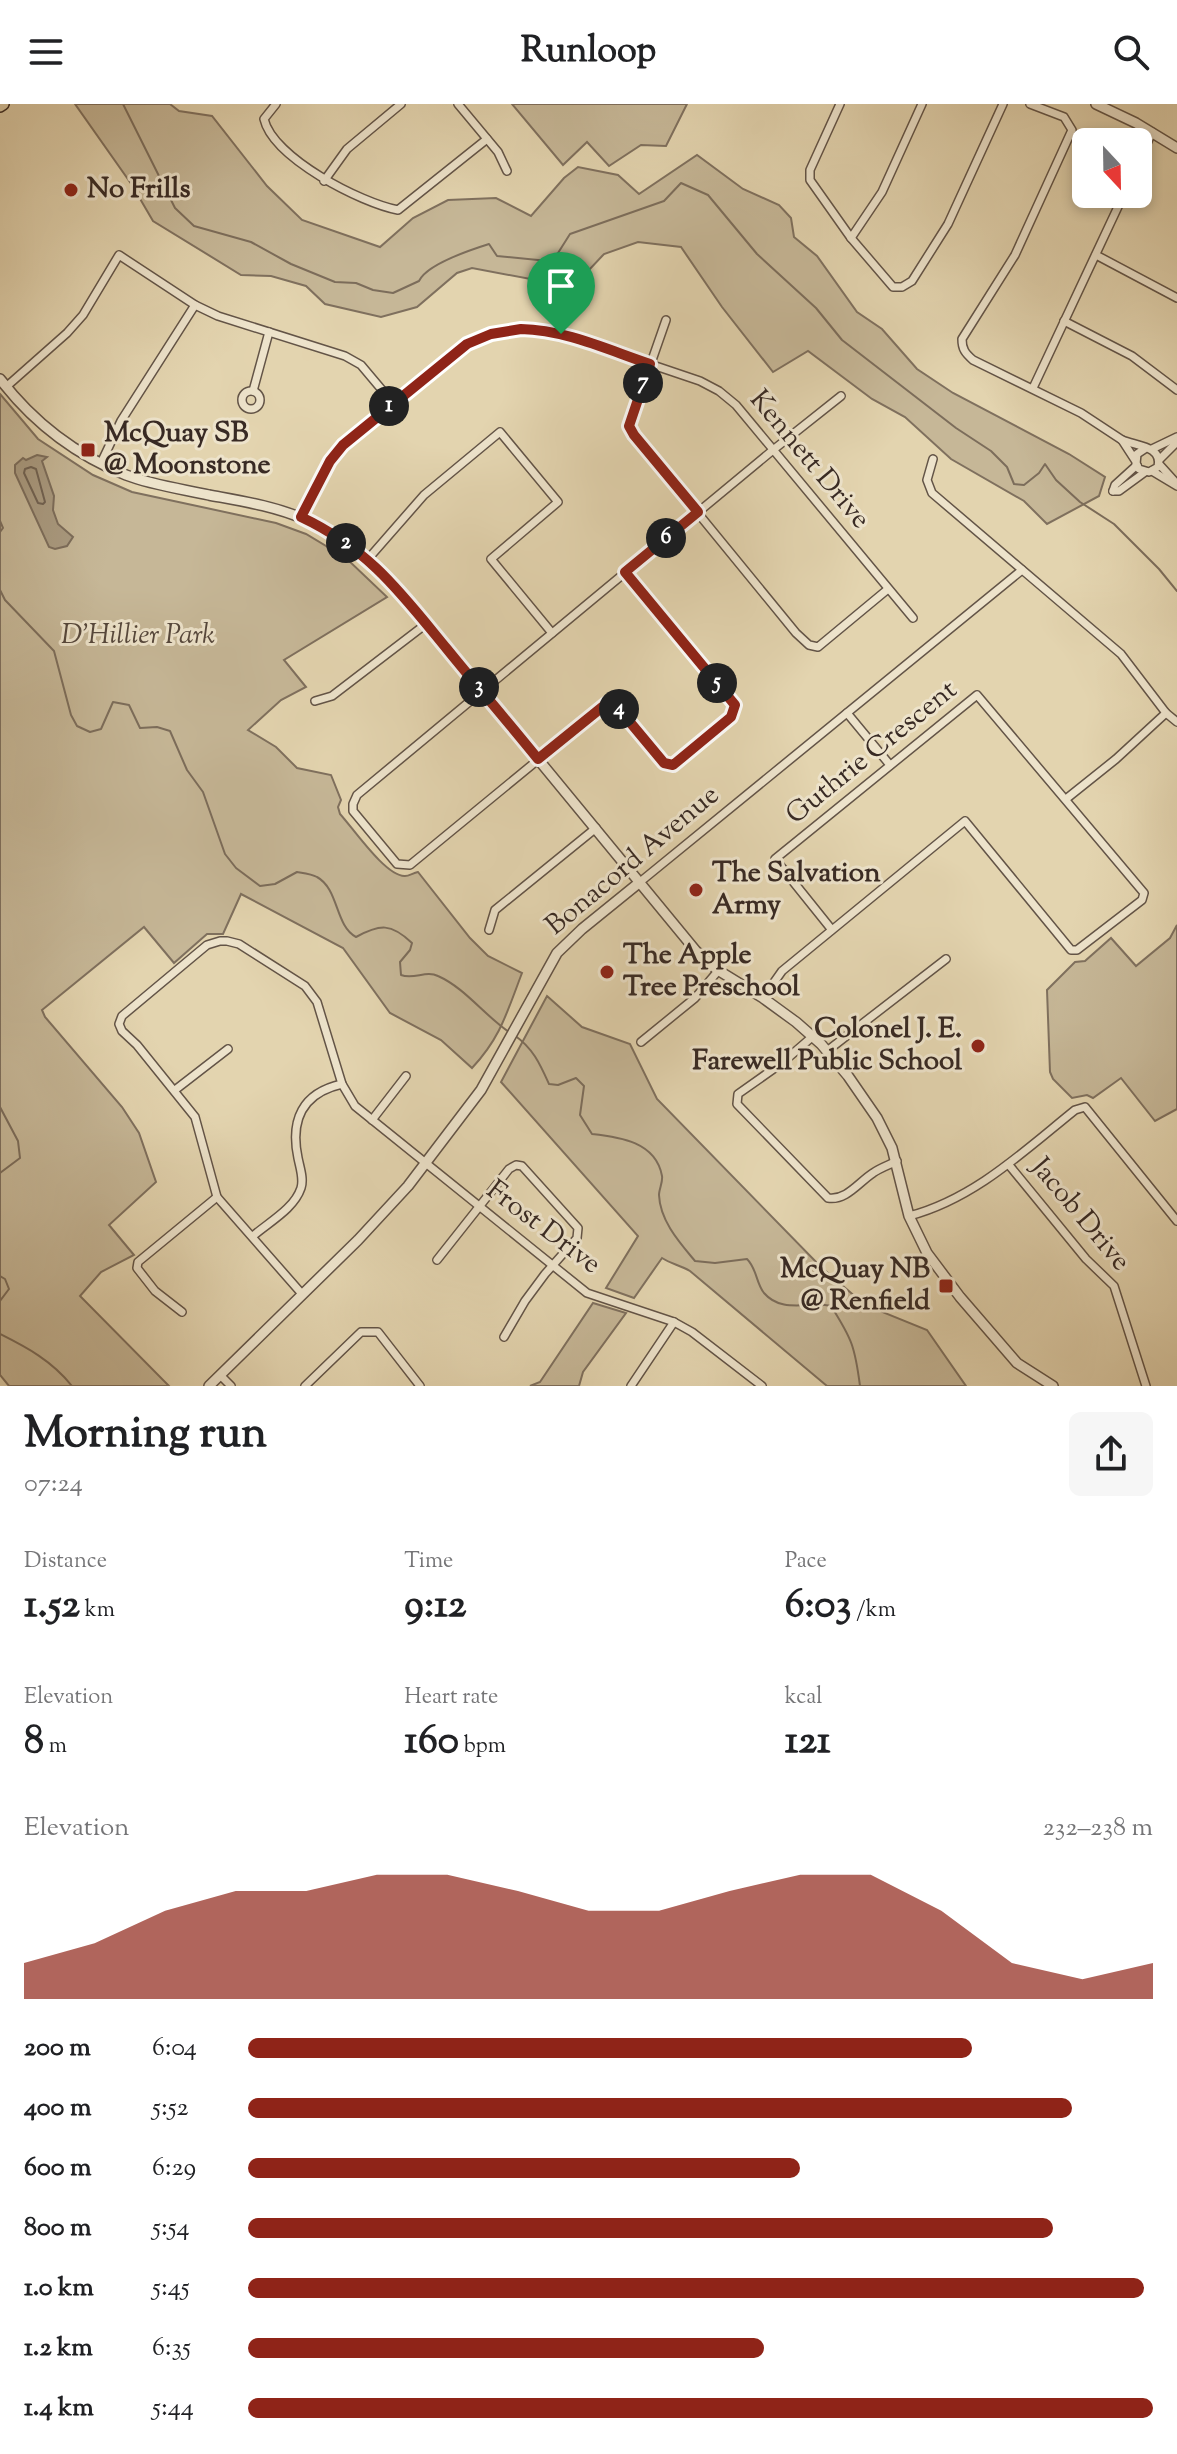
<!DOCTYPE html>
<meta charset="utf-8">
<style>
:root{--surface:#fff;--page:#f6f6f6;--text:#202124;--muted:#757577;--accent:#8f2418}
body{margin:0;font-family:"Sorts Mill Goudy",serif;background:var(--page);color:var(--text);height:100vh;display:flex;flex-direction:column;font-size:30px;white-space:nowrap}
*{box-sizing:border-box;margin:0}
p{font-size:26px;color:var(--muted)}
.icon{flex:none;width:44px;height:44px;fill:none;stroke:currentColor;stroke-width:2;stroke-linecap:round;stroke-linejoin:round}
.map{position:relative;height:1282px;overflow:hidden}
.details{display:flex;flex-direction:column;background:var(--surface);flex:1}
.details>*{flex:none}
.needle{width:52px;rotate:158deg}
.buttons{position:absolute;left:1072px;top:24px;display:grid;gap:16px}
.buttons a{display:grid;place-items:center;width:80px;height:80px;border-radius:12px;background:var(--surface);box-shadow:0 4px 12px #0003;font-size:40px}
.pin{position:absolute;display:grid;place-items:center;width:68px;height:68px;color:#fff;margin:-82px -34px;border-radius:50% 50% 50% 0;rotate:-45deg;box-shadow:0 0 8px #0007}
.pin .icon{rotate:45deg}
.km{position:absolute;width:40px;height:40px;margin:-20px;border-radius:50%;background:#222;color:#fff;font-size:22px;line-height:40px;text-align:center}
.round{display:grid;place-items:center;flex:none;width:84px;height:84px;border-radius:12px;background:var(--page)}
.summary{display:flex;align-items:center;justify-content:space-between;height:136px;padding:0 24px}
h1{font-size:44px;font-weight:800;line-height:60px}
.figures{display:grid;grid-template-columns:repeat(3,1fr);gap:12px;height:136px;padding:8px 24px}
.figures div{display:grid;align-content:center}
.figures b{font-size:40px;font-weight:800}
.figures small{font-size:22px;font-weight:400}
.figures p{font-size:22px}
.chart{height:224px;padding:16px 24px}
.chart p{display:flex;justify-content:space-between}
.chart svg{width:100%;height:144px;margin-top:8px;fill:var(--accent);opacity:.7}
ul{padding:0 24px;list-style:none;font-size:26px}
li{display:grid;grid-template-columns:128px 96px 1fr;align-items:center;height:60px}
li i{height:20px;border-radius:10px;background:var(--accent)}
header{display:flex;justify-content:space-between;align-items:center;height:104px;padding:0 24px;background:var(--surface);font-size:36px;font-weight:800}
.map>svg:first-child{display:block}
</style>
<header><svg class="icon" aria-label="menu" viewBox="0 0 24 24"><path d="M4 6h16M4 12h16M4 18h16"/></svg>Runloop<svg class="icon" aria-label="search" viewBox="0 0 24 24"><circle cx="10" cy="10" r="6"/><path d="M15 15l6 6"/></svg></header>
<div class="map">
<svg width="1177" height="1282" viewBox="0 0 1177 1282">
<rect width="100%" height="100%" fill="#e3d4af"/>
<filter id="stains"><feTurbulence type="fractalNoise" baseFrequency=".0025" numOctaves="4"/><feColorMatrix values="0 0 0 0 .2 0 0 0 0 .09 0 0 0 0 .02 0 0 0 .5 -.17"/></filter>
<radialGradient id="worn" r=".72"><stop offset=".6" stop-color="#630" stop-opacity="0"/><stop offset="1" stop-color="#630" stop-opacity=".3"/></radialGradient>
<g fill="#c6b797" stroke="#7f705e" stroke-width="2">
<path d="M75 0H170L179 7 212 12 267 82 302 116 380 143 413 114 448 96 496 94 531 112 564 74 578 63 618 71 639 90 697 51 743 85 779 101 791 114 794 133 817 152 857 208 882 225 917 265 953 289 1069 350 1105 373 1099 392 1047 420 1024 397 951 355 905 313 872 295 808 247 773 268 722 203 681 143 638 138 604 150 573 183 472 164 457 169 417 203 381 213 325 200 306 182 271 172 241 171 153 117 132 81Z"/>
<path d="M512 0H687L666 42 641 41 609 62 587 38 563 61Z"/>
<path d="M0 290 38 335 93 371 132 388 276 419 306 430 346 454 387 493 284 556 306 583 281 596 248 626 276 643 297 664 331 671 341 696 338 703 340 710C353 724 386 773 405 772 409 772 413 769 418 768L470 834 488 852 522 869C507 908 501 933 472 964L441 936 390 909 343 844 241 790 223 830H207L174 859 144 823 42 906 45 913 122 1003 139 1029 156 1078 109 1121 134 1151 101 1168 80 1192 169 1282H9L0 1271Z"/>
<path d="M1177 821V1005L1155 1017 1121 974 1093 994 1087 991 1072 994 1053 975 1050 968 1047 886 1075 858 1085 857 1111 834 1136 862 1170 834Z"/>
<path d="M547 892 582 923 630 940 657 995 821 1163 865 1201 927 1226 966 1282H827L690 1167C680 1161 671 1160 662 1154L634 1194 606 1184 638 1132 501 978Z"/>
<path d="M593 1199 626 1209 583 1268 579 1282H530L540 1278Z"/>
</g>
<path fill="#a99a80" stroke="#7c6d5b" stroke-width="2" d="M37 351 47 353 42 357 54 392 53 406 58 420 73 433 67 442 55 445 49 443 15 369V361L23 354 26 356Z"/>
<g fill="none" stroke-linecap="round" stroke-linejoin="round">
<path stroke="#706252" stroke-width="2" d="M31 363 36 365 45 398 43 400 38 399 24 369 25 365Z"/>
<g stroke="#7c6d5b" stroke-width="2">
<path d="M123 0 175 104 194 122 251 138 291 160 335 178 356 179 373 186 393 189 419 177C427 160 470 146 489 140L497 152 548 157 558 149 570 130 664 97 681 79 708 91 757 150 816 204 842 236 956 324 991 347 1007 363 1014 380 1024 381 1039 369 1045 360 1056 376 1080 398 1114 420 1159 465 1177 487"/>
<path d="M0 417 3 424 0 428"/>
<path d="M0 486 5 496 54 547 71 611 77 622 90 628 101 625 113 598 129 601 140 624 157 623 170 627 187 666 203 688 225 750 236 764 260 782 275 780 297 768C303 769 312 770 317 773 339 785 335 822 356 833 380 820 391 819 412 839L410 846 400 858 401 871C414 876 426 866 438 872 465 884 484 911 509 928"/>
<path d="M514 931C533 944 540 960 549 980L558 981 576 974 584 982 580 1011 592 1030C620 1033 656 1038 662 1072 663 1078 659 1085 659 1091 660 1117 680 1139 695 1157L715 1159 747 1155C757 1165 756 1179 764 1189 782 1210 809 1197 831 1202 852 1235 855 1243 860 1282"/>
<path d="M0 1003 18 1037 20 1054 0 1069"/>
<path d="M0 1172 5 1175 9 1185 0 1197"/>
<path d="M0 1230C28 1244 52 1257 72 1282"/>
</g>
<defs>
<g id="minor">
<path d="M276 0 264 15C273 54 361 99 398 106L487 35"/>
<path d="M458 0 498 48 507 67"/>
<path d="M840 0 810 66V76L851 134 893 183H902L912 177 948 120 1003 0"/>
<path d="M1030 0 1064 13 1072 26 1015 151 962 235C962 245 965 249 973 256L1081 309 1122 336 1135 356"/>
<path d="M1138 60 1152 28"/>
<path d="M324 77 347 45 401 0"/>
<path d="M851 134 882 88 922 0"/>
<path d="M1096 151 1177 194"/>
<path d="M666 216 629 322 634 331 796 529 809 541 818 543 888 485"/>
<path d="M1064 217 1132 252 1177 286"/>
<path d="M6 283 67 229 83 211 119 151 195 201 218 212 345 252 361 261 393 299"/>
<path d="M1033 284 1124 90"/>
<circle cx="251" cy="296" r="9"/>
<path d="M253 287 269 228"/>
<path d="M1122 336C1137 342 1163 342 1158 363L1149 368 1139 365 1136 360 1137 350 1146 344"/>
<path d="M1152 345 1177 333"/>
<path d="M933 355 927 376 932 389 1121 550 1166 609 1177 618"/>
<path d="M1159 356 1177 338"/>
<path d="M101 359 121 317 195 201"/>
<path d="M1159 360 1176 379"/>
<path d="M1152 367 1177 382"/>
<path d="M1113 387H1119L1145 368"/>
<path d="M1113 387 1115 381 1137 361"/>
<path d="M301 413 320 374 343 341 453 250C485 226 523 222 561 230L700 277 719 287 736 301 913 514"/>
<path d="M368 455 424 391 500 328 558 398 491 455 552 529"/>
<path d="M625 468 735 601 731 613 673 661 664 659 614 599 606 600 410 761 397 760 353 707V700L357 691 773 346 841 292"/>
<path d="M315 597 332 592 426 520"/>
<path d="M847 609 890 661"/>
<path d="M1066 695 1116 655 1166 609"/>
<path d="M640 778 1022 466"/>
<path d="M489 826 495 806 596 724"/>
<path d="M763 894 782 867 965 717 1071 846H1077L1142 796 1144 789 977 591 775 755 832 826"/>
<path d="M812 933 782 959 738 990 737 1000 828 1094C846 1097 859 1078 873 1069 880 1064 889 1061 897 1057"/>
<path d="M641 938 695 894 718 867"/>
<path d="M827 947 946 855"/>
<path d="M175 986 228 945"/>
<path d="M372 1016 406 972"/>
<path d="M1009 1061 1086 1155 1114 1182 1146 1282"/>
<path d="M909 1112C974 1095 1024 1047 1075 1006L1085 1003 1177 1117"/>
<path d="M253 1132C269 1118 294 1105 301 1084 304 1075 300 1064 298 1054 290 1016 302 989 342 980"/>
<path d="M437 1156 509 1065 516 1061 522 1062 578 1124 577 1134 545 1170 525 1197 504 1233"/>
<path d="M302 1190 217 1093 195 1013 137 941 122 927 119 920 122 912 195 851 207 841 220 837H227L239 840 305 882 317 898 342 980 355 1002 587 1189 674 1218 692 1228 762 1282"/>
<path d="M182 1208 155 1187 137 1164 138 1158 217 1093"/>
<path d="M220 1271 231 1282"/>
<path d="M305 1282 361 1228H378L420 1282"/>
<path d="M631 1282 674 1218"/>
</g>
<g id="tertiary">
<path d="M1096 0 1136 19 1177 44"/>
<path d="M0 275C33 318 76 351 126 371 152 381 182 385 209 391 241 397 274 402 304 415 339 430 367 454 393 479L696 847 716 865 763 894 796 918 821 940 848 972 877 1014 892 1044 909 1112 927 1149 960 1193 1017 1259 1053 1282"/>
<path d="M209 1282 358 1136 408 1082 481 986 557 849 582 825 640 778"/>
</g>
<path id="primary" d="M0 2 3 0"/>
</defs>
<use href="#minor" stroke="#635447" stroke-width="10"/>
<use href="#tertiary" stroke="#635447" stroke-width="12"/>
<use href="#primary" stroke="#382a24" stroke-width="14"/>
<use href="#minor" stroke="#ede3cb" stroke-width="7"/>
<use href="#tertiary" stroke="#ede3cb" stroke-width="9"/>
<use href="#primary" stroke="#e3d4af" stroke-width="11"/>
</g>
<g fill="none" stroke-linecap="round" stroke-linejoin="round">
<defs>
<path id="route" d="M521 225C566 226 608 246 650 260L629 322 634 331 698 408 625 468 735 601 731 613 673 661 664 659 614 599 606 600 538 655C508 618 477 582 447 545 401 489 369 445 301 413L330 357 343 341 467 240 491 230Z"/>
</defs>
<use href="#route" stroke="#fff" stroke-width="16"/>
<use href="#route" stroke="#8f2418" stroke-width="10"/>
</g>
<g fill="#8f2418" stroke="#ede3cb" stroke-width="3">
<circle cx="71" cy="86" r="8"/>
<rect x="80" y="338" width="16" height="16" rx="4"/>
<circle cx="696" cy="786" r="8"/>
<circle cx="607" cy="868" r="8"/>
<circle cx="978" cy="942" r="8"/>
<rect x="938" y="1174" width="16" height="16" rx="4"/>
</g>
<g text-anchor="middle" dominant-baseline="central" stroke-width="6" stroke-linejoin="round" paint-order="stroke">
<g font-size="28" font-weight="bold" fill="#382a24" stroke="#ede3cb" text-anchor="start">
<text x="87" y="86">No Frills</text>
<text x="104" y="330">McQuay SB<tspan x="104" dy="32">@ Moonstone</tspan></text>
<text x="712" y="770">The Salvation<tspan x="712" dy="32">Army</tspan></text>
<text x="623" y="852">The Apple<tspan x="623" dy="32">Tree Preschool</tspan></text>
<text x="962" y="926" text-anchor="end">Colonel J. E.<tspan x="962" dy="32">Farewell Public School</tspan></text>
<text x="930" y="1166" text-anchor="end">McQuay NB<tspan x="930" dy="32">@ Renfield</tspan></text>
</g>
<g font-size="28" fill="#382a24" stroke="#ede3cb">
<text transform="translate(809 356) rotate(50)">Kennett Drive</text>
<text transform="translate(872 649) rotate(-39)">Guthrie Crescent</text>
<text transform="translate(633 757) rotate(-40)">Bonacord Avenue</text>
<text transform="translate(1080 1111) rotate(50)">Jacob Drive</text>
<text transform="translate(543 1124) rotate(37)">Frost Drive</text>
</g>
<g font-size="28" font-style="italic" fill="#54463b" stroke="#ede3cb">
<text x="138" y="532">D'Hillier Park</text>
</g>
</g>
<rect width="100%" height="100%" filter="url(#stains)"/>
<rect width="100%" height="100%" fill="url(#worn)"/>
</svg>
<div class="buttons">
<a><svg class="needle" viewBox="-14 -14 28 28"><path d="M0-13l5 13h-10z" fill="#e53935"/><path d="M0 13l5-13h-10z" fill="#757577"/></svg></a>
</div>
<div class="pin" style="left:561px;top:230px;background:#1e9e55"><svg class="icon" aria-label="arrive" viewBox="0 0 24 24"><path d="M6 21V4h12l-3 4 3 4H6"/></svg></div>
<b class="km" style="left:389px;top:302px">1</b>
<b class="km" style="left:346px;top:439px">2</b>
<b class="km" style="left:479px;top:583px">3</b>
<b class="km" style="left:619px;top:605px">4</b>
<b class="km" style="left:717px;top:579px">5</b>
<b class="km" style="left:666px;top:434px">6</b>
<b class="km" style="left:643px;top:279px">7</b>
</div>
<section class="details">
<div class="summary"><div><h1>Morning run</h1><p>07:24</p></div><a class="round"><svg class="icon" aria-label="share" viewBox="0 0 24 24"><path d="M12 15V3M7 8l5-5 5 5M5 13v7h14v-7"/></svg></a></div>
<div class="figures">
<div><p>Distance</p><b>1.52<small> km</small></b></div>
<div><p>Time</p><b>9:12</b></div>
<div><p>Pace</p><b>6:03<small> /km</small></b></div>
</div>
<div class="figures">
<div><p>Elevation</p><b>8<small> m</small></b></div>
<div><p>Heart rate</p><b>160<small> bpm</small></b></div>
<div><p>kcal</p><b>121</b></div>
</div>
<div class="chart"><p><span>Elevation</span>232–238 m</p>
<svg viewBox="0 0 160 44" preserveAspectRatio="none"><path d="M0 44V33L10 27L20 17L30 11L40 11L50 6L60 6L70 11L80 17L90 17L100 11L110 6L120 6L130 17L140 33L150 38L160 33V44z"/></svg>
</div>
<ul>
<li><b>200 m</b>6:04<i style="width:80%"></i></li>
<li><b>400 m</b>5:52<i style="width:91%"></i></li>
<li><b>600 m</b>6:29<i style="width:61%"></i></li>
<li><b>800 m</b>5:54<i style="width:89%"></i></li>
<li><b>1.0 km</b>5:45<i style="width:99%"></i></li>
<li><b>1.2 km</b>6:35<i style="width:57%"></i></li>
<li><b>1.4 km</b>5:44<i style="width:100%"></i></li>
</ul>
</section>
